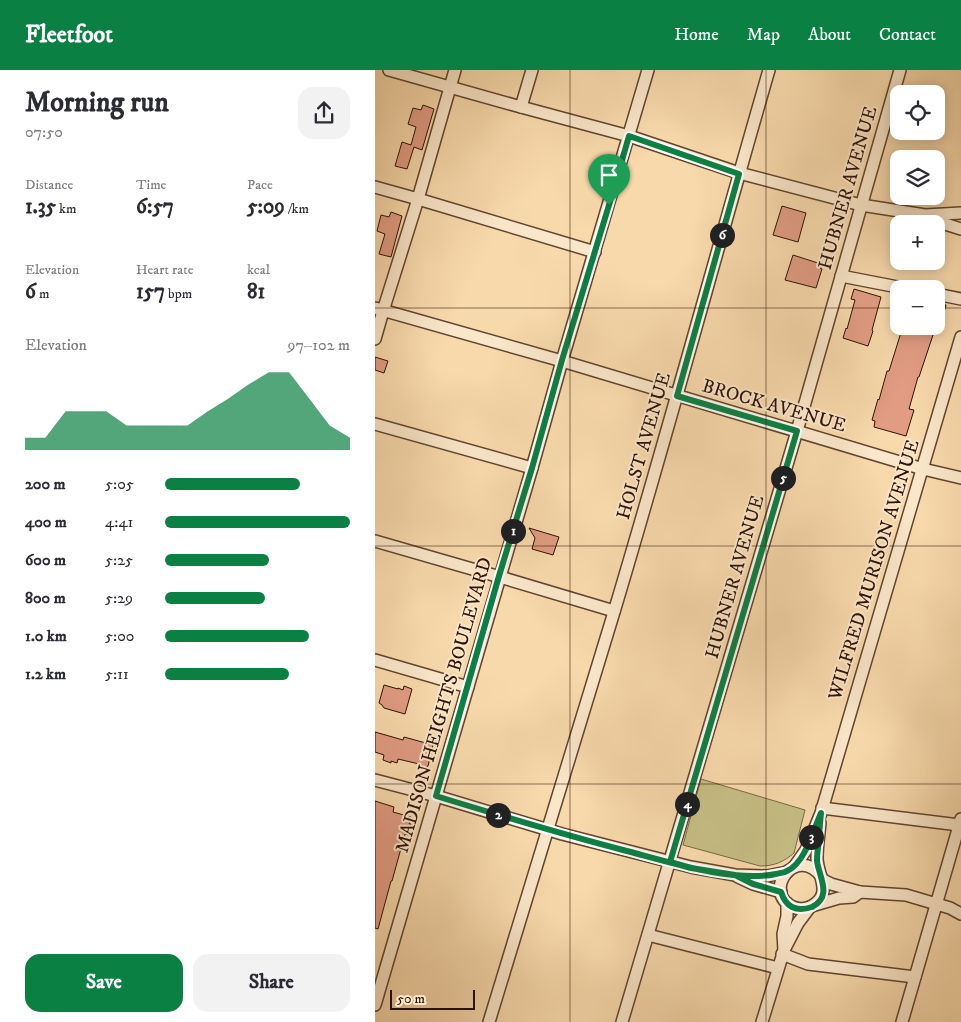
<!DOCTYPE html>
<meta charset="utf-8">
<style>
:root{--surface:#fff;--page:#f2f2f3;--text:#2b2b33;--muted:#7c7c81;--accent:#0b8043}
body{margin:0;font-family:"IM FELL DW Pica",serif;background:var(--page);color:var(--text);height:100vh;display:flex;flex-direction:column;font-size:19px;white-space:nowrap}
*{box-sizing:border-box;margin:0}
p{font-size:16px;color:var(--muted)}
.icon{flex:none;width:28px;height:28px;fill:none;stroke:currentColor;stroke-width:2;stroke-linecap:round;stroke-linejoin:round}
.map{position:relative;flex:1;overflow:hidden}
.drawer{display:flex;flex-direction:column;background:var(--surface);width:375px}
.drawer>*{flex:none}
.fabs{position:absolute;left:515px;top:15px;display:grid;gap:10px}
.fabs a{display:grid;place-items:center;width:55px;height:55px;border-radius:10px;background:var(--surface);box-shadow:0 2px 12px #0003;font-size:25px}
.scale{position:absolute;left:15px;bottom:12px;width:85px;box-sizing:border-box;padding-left:5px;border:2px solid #2d1206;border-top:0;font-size:14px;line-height:18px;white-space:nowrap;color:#2d1206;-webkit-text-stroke:4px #fae6c9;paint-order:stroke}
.pin{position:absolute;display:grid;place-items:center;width:42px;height:42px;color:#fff;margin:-51px -21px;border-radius:50% 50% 50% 0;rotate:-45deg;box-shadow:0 0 5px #0007}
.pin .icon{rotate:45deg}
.km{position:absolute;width:25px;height:25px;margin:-12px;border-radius:50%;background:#222;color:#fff;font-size:14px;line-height:25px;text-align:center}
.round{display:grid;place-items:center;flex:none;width:52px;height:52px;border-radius:15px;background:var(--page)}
.head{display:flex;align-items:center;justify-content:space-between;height:85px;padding:0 25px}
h1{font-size:28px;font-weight:700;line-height:38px}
.figures{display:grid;grid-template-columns:repeat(3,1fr);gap:8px;height:85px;padding:5px 25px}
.figures div{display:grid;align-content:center}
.figures b{font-size:21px;font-weight:700}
.figures small{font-size:14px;font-weight:400}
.figures p{font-size:14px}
.chart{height:140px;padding:10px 25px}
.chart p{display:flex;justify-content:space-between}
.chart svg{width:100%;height:90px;margin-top:5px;fill:var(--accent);opacity:.7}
.cta{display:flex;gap:10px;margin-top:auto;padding:10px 25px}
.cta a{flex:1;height:58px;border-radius:15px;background:var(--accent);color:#fff;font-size:20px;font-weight:700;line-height:58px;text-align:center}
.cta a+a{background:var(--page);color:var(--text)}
ul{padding:0 25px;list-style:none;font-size:16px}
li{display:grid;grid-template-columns:80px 60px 1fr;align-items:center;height:38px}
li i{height:12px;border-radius:6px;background:var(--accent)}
header{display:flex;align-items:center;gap:30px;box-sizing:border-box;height:70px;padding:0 25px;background:var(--accent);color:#fff}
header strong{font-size:24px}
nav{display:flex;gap:28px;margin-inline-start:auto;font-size:18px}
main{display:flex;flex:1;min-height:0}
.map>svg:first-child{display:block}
</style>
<header>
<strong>Fleetfoot</strong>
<nav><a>Home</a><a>Map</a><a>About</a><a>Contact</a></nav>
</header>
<main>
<section class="drawer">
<div class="head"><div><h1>Morning run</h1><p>07:50</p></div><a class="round"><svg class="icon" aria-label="share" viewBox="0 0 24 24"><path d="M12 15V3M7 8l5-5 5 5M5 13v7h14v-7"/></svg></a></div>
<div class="figures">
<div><p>Distance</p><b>1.35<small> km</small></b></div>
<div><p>Time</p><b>6:57</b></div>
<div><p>Pace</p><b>5:09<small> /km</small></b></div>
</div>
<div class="figures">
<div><p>Elevation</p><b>6<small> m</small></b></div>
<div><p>Heart rate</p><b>157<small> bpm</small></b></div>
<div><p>kcal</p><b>81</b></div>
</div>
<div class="chart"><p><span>Elevation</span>97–102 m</p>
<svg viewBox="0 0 160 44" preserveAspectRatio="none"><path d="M0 44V38L10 38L20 25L30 25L40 25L50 32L60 32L70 32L80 32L90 25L100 19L110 12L120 6L130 6L140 19L150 32L160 38V44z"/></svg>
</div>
<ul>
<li><b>200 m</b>5:05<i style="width:73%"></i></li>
<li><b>400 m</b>4:41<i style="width:100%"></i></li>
<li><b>600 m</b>5:25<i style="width:56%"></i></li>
<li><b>800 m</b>5:29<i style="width:54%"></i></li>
<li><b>1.0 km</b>5:00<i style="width:78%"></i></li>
<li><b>1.2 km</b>5:11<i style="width:67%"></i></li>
</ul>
<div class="cta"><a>Save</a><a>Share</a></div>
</section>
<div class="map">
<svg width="586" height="952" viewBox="0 0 586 952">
<rect width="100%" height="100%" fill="#f8d9ac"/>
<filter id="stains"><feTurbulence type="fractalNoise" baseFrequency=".004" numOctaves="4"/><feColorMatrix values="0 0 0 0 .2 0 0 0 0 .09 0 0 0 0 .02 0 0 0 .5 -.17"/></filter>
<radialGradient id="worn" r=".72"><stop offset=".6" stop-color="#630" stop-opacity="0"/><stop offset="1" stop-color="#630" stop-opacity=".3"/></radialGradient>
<path fill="#c5bd84" stroke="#796845" d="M326 709 430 740 419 783C408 792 400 796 385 796L308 775Z"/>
<g fill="#e19c83" stroke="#2d1206">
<path d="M48 35 59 39 47 80 39 77 32 99 20 96 27 72 36 75 41 57 33 54 38 38 46 40Z"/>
<path d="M407 136 431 143 423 172 398 165Z"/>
<path d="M16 142 27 146 16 187 4 184 10 164 2 161 6 145 14 147Z"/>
<path d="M418 185 446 194 445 198 447 199 441 218 410 210Z"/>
<path d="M479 219 506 227 497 260 498 261 493 276 468 268 471 258 472 259 480 230 476 229Z"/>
<path d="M561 233 571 235 564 260H561Z"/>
<path d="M528 256H561L544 307H543L534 339 539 340 531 366 499 357 500 351 497 350 503 329 504 330 512 301H514Z"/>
<path d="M0 287 13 291 9 303 0 300Z"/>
<path d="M154 458 184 467 178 485 157 479 160 468Z"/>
<path d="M9 615 23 619V618L28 620 29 616 37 619 30 644 9 638 7 635 4 633Z"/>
<path d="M0 662 28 670 29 667 58 675 53 696 49 699 43 697 44 694 23 689 22 693 16 691V693L8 690 9 685 0 682Z"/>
<path d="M0 731 19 737 18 742 36 747 34 754H36L33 765 30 764 17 811H16L3 859 0 858Z"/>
</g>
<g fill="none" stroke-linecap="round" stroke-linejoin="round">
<defs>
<g id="minor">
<path d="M14 0 146 37 254 66 364 103 486 135 550 145 586 143"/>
<path d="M146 37 157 0"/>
<path d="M0 117 43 129 220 182"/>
<path d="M551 146 564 152 586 159"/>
<path d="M466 206 533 219"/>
<path d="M561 224 586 229"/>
<path d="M0 238 187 291 548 399 586 408"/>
<path d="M0 269 8 241 43 129 80 0"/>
<path d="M0 354 157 398"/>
<path d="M0 471 125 507 239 541"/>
<path d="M0 590 93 617"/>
<path d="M0 710 61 726 187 764 316 797 360 805 392 806 412 802"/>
<path d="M447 738 584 755"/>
<path d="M445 753C444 764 442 776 442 788 442 804 457 822 440 834 434 839 425 840 418 837 386 822 421 774 446 806"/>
<path d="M419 797 431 780 446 743 586 267"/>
<path d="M363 807 378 814 406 822"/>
<path d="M448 810 456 814 485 822 531 825 575 838 586 844"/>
<path d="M440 835 464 828 478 827 485 822"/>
<path d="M273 865 403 898"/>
<path d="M409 880 408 864 412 846V833"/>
<path d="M407 884 433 894 540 907"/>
<path d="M0 935 125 507 157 398 187 291 273 0"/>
<path d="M114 952C155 815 198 679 239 542 293 362 342 180 394 0"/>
<path d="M247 952 422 361 525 0"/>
<path d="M387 952 409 880 423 853 435 837"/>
<path d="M527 952 586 749"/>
</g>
</defs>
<use href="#minor" stroke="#604430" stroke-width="14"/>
<use href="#minor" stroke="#fae6c9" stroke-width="11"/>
</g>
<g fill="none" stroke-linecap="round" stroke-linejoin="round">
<defs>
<path id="route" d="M234 135 187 290 157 398 124 506 61 726C123 745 185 764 248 780 291 791 357 813 401 804 404 803 409 803 412 801 430 793 438 761 446 743 445 753 444 762 444 771 443 777 442 784 442 791 444 807 458 826 437 837 431 839 423 840 417 837 411 834 408 828 406 822L378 814 360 805 316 798 295 792 422 361 302 326 364 104 254 66 234 135"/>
</defs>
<use href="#route" stroke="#fff" stroke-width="10"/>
<use href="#route" stroke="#0b8043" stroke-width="6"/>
</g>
<path fill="none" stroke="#2d1206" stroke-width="1" stroke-opacity="0.55" d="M195 0V952M391 0V952M0 238H524M561 238H586M0 476H586M0 714H586"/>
<g text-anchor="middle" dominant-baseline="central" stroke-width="4" stroke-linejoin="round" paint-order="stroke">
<g font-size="19" fill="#2d1206" stroke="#fae6c9">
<text transform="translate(473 118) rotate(-74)">HUBNER AVENUE</text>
<text transform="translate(399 336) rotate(16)">BROCK AVENUE</text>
<text transform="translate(269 376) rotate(-74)">HOLST AVENUE</text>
<text transform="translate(499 500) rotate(-73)">WILFRED MURISON AVENUE</text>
<text transform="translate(360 507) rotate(-74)">HUBNER AVENUE</text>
<text transform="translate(69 635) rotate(-74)">MADISON HEIGHTS BOULEVARD</text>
</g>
</g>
<rect width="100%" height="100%" filter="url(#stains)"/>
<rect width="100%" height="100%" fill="url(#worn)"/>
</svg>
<div class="fabs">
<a><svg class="icon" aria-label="locate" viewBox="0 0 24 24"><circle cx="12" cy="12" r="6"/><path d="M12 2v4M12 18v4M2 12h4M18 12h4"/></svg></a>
<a><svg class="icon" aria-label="layers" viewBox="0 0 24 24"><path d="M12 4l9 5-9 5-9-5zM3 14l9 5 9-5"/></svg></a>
<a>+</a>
<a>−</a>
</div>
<div class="scale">50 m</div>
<div class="pin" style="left:234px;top:135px;background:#1e9e55"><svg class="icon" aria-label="arrive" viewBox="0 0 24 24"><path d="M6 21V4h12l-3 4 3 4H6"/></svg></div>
<b class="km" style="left:138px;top:461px">1</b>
<b class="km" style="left:123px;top:745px">2</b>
<b class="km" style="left:436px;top:767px">3</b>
<b class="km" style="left:312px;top:734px">4</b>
<b class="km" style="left:408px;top:408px">5</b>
<b class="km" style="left:347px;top:165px">6</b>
</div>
</main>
